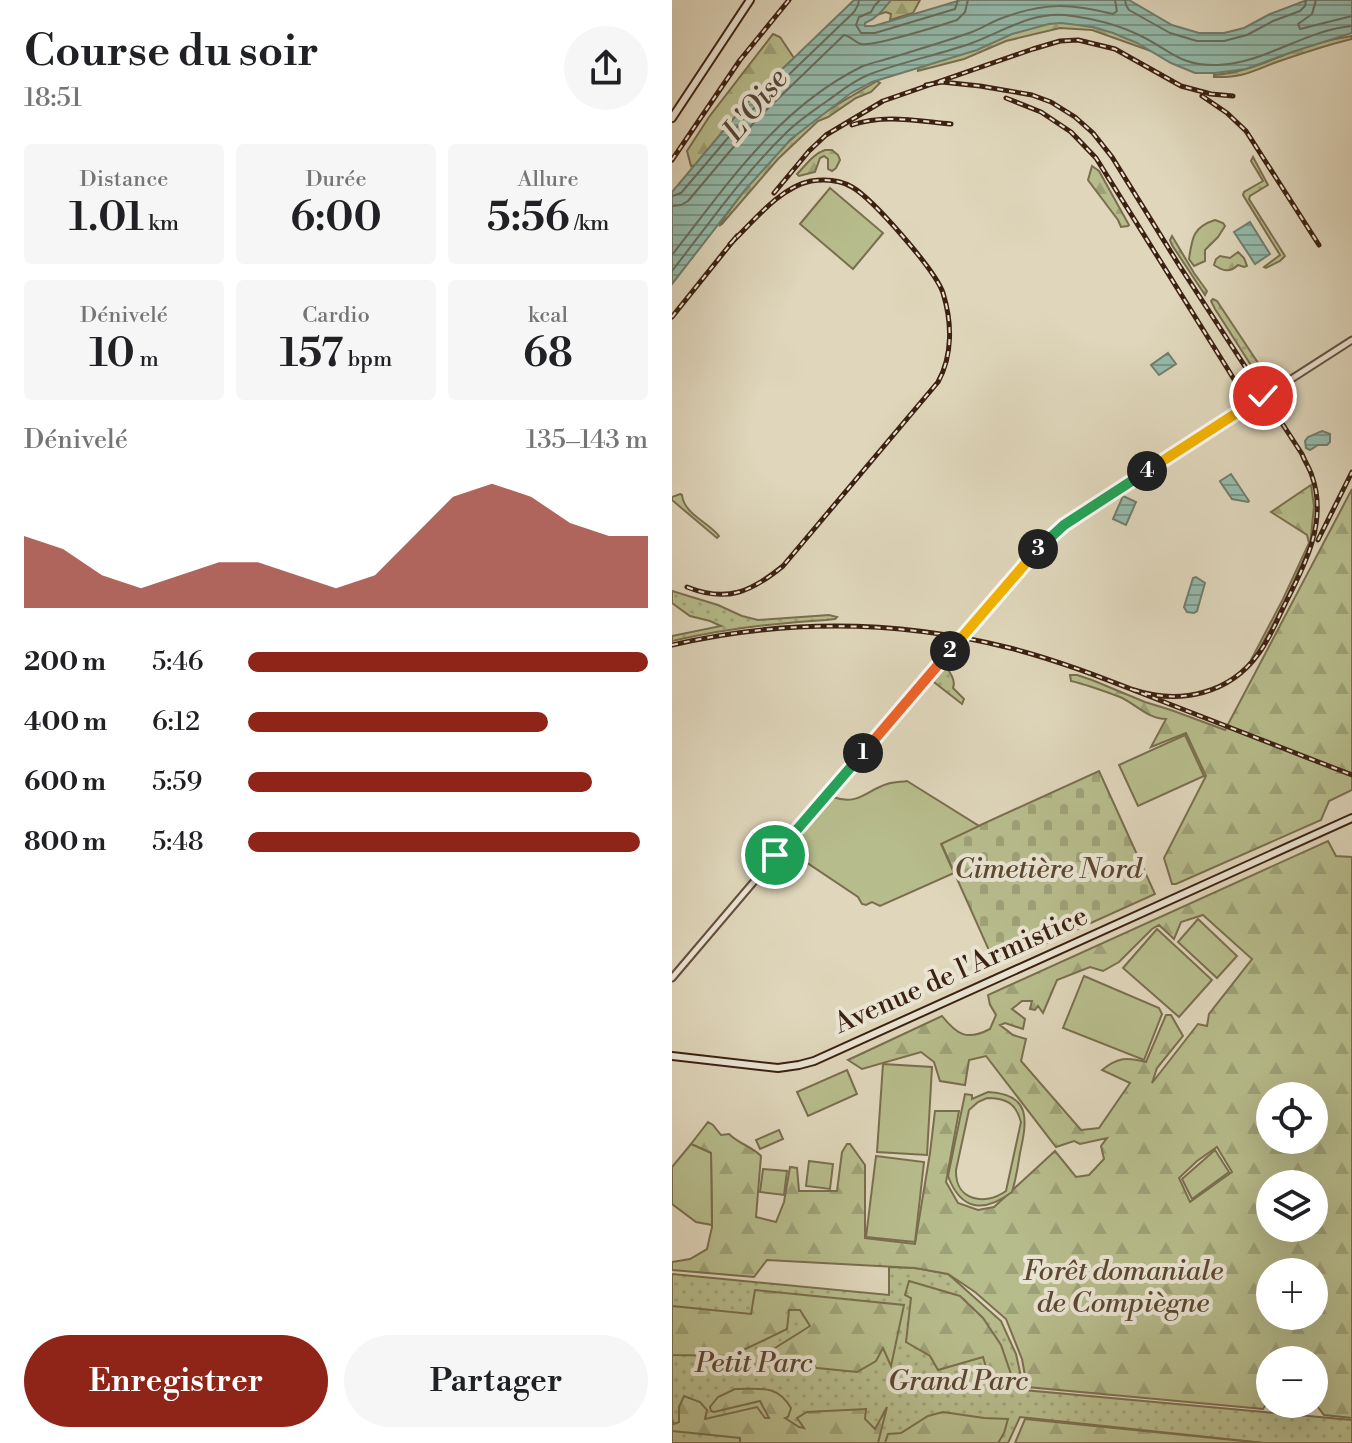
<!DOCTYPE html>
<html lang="fr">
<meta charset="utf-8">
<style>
:root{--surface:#fff;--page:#f6f6f6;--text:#202124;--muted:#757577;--accent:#8f2418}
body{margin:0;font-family:"Libre Bodoni",serif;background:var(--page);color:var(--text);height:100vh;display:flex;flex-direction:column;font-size:30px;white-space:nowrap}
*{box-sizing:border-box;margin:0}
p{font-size:26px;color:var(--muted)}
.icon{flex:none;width:44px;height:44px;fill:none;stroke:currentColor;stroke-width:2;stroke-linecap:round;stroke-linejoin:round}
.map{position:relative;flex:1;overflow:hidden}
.details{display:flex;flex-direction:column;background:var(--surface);width:672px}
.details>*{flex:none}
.controls{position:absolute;left:584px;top:1082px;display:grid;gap:16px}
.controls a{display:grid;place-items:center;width:72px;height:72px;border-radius:50%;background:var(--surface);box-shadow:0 8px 32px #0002;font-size:40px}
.pin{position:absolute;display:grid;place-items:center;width:68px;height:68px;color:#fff;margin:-34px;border:4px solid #fff;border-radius:50%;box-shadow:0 2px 8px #0007}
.km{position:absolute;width:40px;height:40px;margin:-20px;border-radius:50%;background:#222;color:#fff;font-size:22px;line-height:40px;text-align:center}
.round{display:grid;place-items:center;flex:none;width:84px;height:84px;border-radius:42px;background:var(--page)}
.headline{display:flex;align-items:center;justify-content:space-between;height:136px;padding:0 24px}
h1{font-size:44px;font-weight:600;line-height:60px}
.figures{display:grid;grid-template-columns:repeat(3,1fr);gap:12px;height:136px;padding:8px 24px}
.figures div{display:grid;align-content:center;border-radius:8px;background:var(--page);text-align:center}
.figures b{font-size:40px;font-weight:600}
.figures small{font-size:22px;font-weight:400}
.figures p{font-size:22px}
.chart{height:224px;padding:16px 24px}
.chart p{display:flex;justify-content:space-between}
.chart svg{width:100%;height:144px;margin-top:8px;fill:var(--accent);opacity:.7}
.action{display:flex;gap:16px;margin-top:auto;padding:16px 24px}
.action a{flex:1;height:92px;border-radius:48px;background:var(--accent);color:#fff;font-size:32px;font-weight:600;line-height:92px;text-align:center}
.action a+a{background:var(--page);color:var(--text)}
ul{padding:0 24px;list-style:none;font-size:26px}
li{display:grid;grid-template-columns:128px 96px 1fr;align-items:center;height:60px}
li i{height:20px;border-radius:10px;background:var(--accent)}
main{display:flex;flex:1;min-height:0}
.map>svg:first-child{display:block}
</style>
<main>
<section class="details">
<div class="headline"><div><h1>Course du soir</h1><p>18:51</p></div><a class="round"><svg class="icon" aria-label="share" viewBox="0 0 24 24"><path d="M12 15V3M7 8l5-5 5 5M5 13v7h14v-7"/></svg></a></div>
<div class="figures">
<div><p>Distance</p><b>1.01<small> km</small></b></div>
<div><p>Durée</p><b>6:00</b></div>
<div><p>Allure</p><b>5:56<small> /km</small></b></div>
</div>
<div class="figures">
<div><p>Dénivelé</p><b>10<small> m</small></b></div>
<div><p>Cardio</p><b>157<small> bpm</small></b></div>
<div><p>kcal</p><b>68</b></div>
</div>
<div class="chart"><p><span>Dénivelé</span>135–143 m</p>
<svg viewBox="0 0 160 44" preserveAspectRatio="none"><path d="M0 44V22L10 26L20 34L30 38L40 34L50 30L60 30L70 34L80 38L90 34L100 22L110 10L120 6L130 10L140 18L150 22L160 22V44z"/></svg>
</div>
<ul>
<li><b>200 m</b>5:46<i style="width:100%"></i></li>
<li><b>400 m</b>6:12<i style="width:75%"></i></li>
<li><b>600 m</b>5:59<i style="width:86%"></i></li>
<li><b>800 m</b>5:48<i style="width:98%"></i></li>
</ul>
<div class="action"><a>Enregistrer</a><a>Partager</a></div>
</section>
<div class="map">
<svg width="680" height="1443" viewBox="0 0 680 1443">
<defs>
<pattern id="grass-dots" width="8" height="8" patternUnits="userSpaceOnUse" patternTransform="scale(2)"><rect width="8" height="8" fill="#b7bc8c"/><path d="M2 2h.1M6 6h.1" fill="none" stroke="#9ea178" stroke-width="1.8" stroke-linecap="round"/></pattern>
<pattern id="forest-firs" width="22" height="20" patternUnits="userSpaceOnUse" patternTransform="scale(2)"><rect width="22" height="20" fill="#b7bc8c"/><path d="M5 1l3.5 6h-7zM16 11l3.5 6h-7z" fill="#9ea178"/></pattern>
<pattern id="cemetery-stones" width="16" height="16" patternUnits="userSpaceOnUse" patternTransform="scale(2)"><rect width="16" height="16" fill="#b7bc8c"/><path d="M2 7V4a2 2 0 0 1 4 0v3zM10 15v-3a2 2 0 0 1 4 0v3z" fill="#9ea178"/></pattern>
<pattern id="water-rules" width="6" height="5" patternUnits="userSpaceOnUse" patternTransform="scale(2)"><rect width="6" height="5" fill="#94baab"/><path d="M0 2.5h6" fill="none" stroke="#7a978a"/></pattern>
</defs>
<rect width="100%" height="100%" fill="#dfd6bb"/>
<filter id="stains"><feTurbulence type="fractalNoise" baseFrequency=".0025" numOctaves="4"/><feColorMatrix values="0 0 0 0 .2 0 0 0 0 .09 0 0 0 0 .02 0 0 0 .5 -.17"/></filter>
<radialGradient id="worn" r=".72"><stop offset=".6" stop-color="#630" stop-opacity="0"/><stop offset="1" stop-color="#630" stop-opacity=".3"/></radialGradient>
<g fill="url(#grass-dots)" stroke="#7a6e4e" stroke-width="2">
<path d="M581 157 596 185 578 196 577 199 613 256 608 261 594 268 592 267 608 255 571 195 572 192 591 181 579 161Z"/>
<path d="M500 236 522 273 535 291 533 295 500 245 498 240Z"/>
<path d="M541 299 545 301 594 375 596 384H591L543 309 539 301Z"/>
<path d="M0 591 46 605 70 616 86 620 157 615 165 617 163 619 154 620C102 623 51 629 0 641V636L49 626 38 621 18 616 0 603Z"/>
<path d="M272 665C278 671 284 681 281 688L292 699 290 704 258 679 265 669Z"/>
<path d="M217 1267 244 1268 276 1274 329 1321 344 1354 352 1390 680 1420V1443H592L348 1417 336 1443H0V1274L217 1295Z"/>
</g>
<g fill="url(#forest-firs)" stroke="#7a6e4e" stroke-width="2" fill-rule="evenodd">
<path d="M219 0H248L241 13 218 20 219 14 214 12 208 14 209 10Z"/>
<path d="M377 21 406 24 444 32 474 46 476 50 420 30 388 28 334 41 292 59 246 71 247 66 345 30Z"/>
<path d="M101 34 108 37 122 58 86 92 68 118 25 165 19 166 15 151 37 117Z"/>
<path d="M680 36V39C654 45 628 54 602 63 579 72 569 78 542 77V75C570 73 594 62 620 52 639 44 660 39 680 36Z"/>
<path d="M205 81 208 83 199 92 184 98 156 117 146 121 106 159 50 224 47 226C69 191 109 145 142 120 162 105 184 94 205 81Z"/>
<path d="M153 150H160L166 155 168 160 164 168 160 171 156 169V159L152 156 148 158 143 172 127 176 125 174C134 165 141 154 153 150Z"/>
<path d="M420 166 427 171 457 225 456 226 449 227 446 220 416 180Z"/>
<path d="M543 220 551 223 553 226 546 237 533 250V261L522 266 517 259C520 238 521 227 543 220Z"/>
<path d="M566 252 572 258 575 266 572 267 566 265C558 273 551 271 542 265L544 259 548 256 558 258Z"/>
<path d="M639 485 642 506 638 546 613 601 585 654 579 660 611 599 637 543 635 535 599 512Z"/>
<path d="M680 489V790L657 801 649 820 504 884H500L492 858 534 776 514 733 479 747 494 719C476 719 464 704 448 697 432 691 416 685 399 681L398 675H405L420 680 473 702 499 710 553 730Z"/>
<path d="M8 494 10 495C12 514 36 522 47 536L45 538 0 500V497Z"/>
<path d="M656 841 664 856 680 857V1418L652 1415 642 1402V1360H598V1395H595V1403L591 1409 355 1387 350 1359 334 1319 303 1292 276 1274 243 1268 95 1260 82 1277 0 1270V1262L18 1259 35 1249 40 1227 39 1153 19 1144 36 1122 41 1125 49 1135 57 1134C67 1144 79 1146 89 1156L84 1217 104 1222 112 1202 118 1167 125 1168 127 1191H165L170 1152 175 1144H178L193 1165V1238L243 1244 258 1153 263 1111H287L274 1182 286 1203 306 1210 322 1207 383 1151 404 1177 417 1175 432 1159 429 1146 435 1138 408 1144 402 1141 384 1147 314 1056 297 1060 293 1085 268 1081 262 1062 249 1052 190 1069 176 1060 270 1016C285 1035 295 1041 318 1029L324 1015 318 1005 316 995ZM531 915 580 959 537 1014 535 1026 526 1024 480 1083 485 1068 511 1036 499 1015H494L474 1062C455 1057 446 1057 430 1070L458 1083 427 1128 409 1130 349 1061 354 1039 341 1035 328 1025 333 1023 351 1029 353 1019 340 1009 350 1001H360L358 1009 363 1010 366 1006 371 1013 385 980 418 967 431 971 447 962 480 929 487 925 502 939 509 922ZM598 1096H642V1140H598ZM545 1147 560 1172 518 1202 507 1178 525 1161ZM598 1184H642V1228H598ZM598 1272H642V1316H598Z"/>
<path d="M237 1281 288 1296 311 1318 329 1345 341 1380H318L311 1357 266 1370 258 1356 234 1342 239 1298 233 1295Z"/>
<path d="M83 1290 232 1305 219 1366 211 1348 204 1361 185 1372 95 1363 92 1355 138 1326 128 1310H117L115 1329 59 1356 0 1355V1306L79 1314Z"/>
<path d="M63 1389C88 1389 105 1384 119 1408L116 1417 113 1418 127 1427 132 1428 125 1418 135 1412 194 1409 193 1419 203 1429 215 1407 206 1443H68V1438L0 1431V1419L2 1424 7 1422V1407L12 1396 28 1402 35 1410 33 1419 85 1407 93 1418H97L88 1401 42 1412 39 1411 38 1407 46 1397Z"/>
<path d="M271 1412 312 1418 336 1419 332 1433 326 1443H213L216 1434 229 1433 256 1416Z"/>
<path d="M353 1419 591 1443H592H343Z"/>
</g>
<path fill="url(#cemetery-stones)" stroke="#7a6e4e" stroke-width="2" d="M427 771 483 894 324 966 269 843Z"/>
<g fill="#b7bc8c" stroke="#7a6e4e" stroke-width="2" fill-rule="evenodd">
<path d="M158 188 211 233 181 269 128 224Z"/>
<path d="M513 735 532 776 466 806 447 765Z"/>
<path d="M235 781 307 826 269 844 282 873 208 906 200 902 194 905 190 904 186 897 122 854 120 847 128 839 129 834 161 797C186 806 193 791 215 784 221 782 229 782 235 781Z"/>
<path d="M526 919 565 956 545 978 506 942Z"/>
<path d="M485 929 540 980 507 1017 451 968Z"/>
<path d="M412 976 487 1008 490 1014 472 1060 391 1028Z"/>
<path d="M211 1064 260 1067 255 1155 205 1152Z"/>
<path d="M175 1070 185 1094 136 1116 125 1092Z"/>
<path d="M316 1092C360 1094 355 1121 348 1153 346 1166 344 1179 340 1192 312 1213 289 1211 276 1176L293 1094 300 1095V1099ZM315 1098C334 1098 344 1103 349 1122L334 1191C313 1206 283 1201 284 1170L297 1110 306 1102Z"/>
<path d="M107 1130 111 1139 88 1149 84 1140Z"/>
<path d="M19 1144 39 1153 40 1225 24 1222 0 1204V1167Z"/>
<path d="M543 1150 557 1172 520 1199 510 1179Z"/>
<path d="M204 1156 252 1162 243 1242 194 1237Z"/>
<path d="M137 1161 161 1164 158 1189 134 1186Z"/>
<path d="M91 1169 115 1171 112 1195 88 1192Z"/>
</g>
<g fill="url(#water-rules)" stroke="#717d6d" stroke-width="2">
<path d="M182 0H219C211 10 205 18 193 23V26H202L289 0H457L500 25 527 33H552L572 28 598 14 635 0H680V33L620 52 574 69 543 73H523L499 63 465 43 441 33 421 27 389 23 377 24 340 34 305 50 200 82 179 93 119 139 73 190 0 284V192L72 106Z"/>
<path d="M578 222 598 254 583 264 562 232Z"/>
<path d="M496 353 504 364 487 375 479 365Z"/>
<path d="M650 431 658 434V442L655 445H646L638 450 634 448 633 441 636 437Z"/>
<path d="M559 474 577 501 576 502 560 499 549 483 548 481Z"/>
<path d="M451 496 464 502 454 525 441 519Z"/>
<path d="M524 577 533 583 525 611 522 613 515 612 512 607 521 578Z"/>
</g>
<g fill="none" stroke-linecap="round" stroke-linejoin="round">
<g stroke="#686e5e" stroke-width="2">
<path d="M208 0 203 5 199 12 187 17 184 25 189 33H203L283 9 286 0"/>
<path d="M453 0 454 5 457 10 498 33 525 41H552L575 35 601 21 628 11 633 6 634 0"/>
<path d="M644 0 640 14 626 24 628 29 680 16"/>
<path d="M0 196 9 193 78 112 182 12 186 5 187 0"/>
<path d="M0 206 9 205 16 201 85 119 172 35C179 36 182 42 189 44 200 47 270 25 285 20L293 12 296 0"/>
<path d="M0 255C55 185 106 108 189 67 198 63 209 61 218 58 244 50 269 43 294 34 308 30 320 21 333 17 374 2 400 4 441 14L445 11 443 0"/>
<path d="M0 271C36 225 70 176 112 135 124 122 140 112 155 101 168 92 181 81 196 75 228 62 267 55 300 43 330 32 359 12 393 15 419 18 445 24 469 36 500 51 507 66 546 65 594 63 633 30 680 26"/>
</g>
<defs>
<g id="tertiary">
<path d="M102 858C114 853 124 842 129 829"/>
<path d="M0 978 340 578 362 553 392 525 680 340"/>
</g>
<g id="secondary">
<path d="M0 118 78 0"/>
<path d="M0 1056 106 1068 127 1065 142 1061 680 818"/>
</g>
</defs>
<use href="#tertiary" stroke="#654e3c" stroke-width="9"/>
<use href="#secondary" stroke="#3c2111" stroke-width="10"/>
<use href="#tertiary" stroke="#eae4d3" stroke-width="5"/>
<use href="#secondary" stroke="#eae4d3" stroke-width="6"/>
<defs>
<g id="rail">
<path d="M254 85 270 82 308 86 360 95 379 102 403 117 421 133 440 157 507 265 630 454C633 462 638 469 640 476 656 521 633 565 613 604 605 620 598 638 587 653 558 694 508 705 462 690"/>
<path d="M530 96 555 113 574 131 647 245"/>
<path d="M334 98 369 112 399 132 424 158 565 384"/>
<path d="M180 125C212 114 245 121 279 124"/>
<path d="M0 160 68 60 117 0"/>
<path d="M102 193 137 151 154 135 211 101 361 49 388 41 406 40 443 49 509 86 539 94 561 96"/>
<path d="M0 317 65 236"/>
<path d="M646 540 680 472"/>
<path d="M15 587C55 603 79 592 111 566L266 382C281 355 280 322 271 293 264 271 201 199 180 187 168 180 153 179 139 181 108 187 80 223 58 244"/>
<path d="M0 645C112 619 226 620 338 648 389 661 438 681 487 700 551 725 616 750 680 775"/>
</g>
</defs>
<use href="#rail" stroke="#3c2111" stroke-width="5"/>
<use href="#rail" stroke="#eae4d3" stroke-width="2" stroke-dasharray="6" stroke-linecap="butt"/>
</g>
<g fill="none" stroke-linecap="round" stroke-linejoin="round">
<defs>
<path id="split-1" d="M103 855 191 753"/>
<path id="split-2" d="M191 753 278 651"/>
<path id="split-3" d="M278 651 366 549"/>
<path id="split-4" d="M366 549 392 525 475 471"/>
<path id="split-5" d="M475 471 591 396"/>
</defs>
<use href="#split-1" stroke="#fff" stroke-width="16"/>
<use href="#split-2" stroke="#fff" stroke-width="16"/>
<use href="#split-3" stroke="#fff" stroke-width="16"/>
<use href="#split-4" stroke="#fff" stroke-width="16"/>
<use href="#split-5" stroke="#fff" stroke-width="16"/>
<use href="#split-1" stroke="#22a559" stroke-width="10"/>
<use href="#split-2" stroke="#f0652b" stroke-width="10"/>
<use href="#split-3" stroke="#f5b400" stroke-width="10"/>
<use href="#split-4" stroke="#22a559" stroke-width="10"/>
<use href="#split-5" stroke="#f5b400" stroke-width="10"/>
</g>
<g text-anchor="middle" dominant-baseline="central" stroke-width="8" stroke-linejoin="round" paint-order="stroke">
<g font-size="28" font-style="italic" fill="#5b4830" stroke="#eae4d3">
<text x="376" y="869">Cimetière Nord</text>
<text x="451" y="1271">Forêt domaniale<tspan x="451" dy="32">de Compiègne</tspan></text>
<text x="82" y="1363">Petit Parc</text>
<text x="286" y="1381">Grand Parc</text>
</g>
<g font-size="28" fill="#3c2111" stroke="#eae4d3">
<text transform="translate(289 970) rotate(-24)">Avenue de l'Armistice</text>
</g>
<g font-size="30" font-style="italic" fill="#524738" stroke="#eae4d3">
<text transform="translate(84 105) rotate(-51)">L'Oise</text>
</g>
</g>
<rect width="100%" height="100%" filter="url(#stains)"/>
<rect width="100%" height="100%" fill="url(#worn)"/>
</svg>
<div class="controls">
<a><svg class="icon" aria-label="locate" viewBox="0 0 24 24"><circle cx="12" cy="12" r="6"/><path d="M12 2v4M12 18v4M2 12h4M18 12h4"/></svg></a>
<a><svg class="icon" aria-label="layers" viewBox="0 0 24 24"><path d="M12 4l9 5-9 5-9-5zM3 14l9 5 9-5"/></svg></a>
<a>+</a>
<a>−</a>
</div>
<div class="pin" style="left:103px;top:855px;background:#1e9e55"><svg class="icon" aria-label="arrive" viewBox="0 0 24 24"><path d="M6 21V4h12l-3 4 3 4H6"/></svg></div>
<div class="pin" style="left:591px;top:396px;background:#d93025"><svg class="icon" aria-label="check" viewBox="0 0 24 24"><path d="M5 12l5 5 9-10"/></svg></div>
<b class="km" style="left:191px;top:753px">1</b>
<b class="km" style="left:278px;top:651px">2</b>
<b class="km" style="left:366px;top:549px">3</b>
<b class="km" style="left:475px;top:471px">4</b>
</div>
</main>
